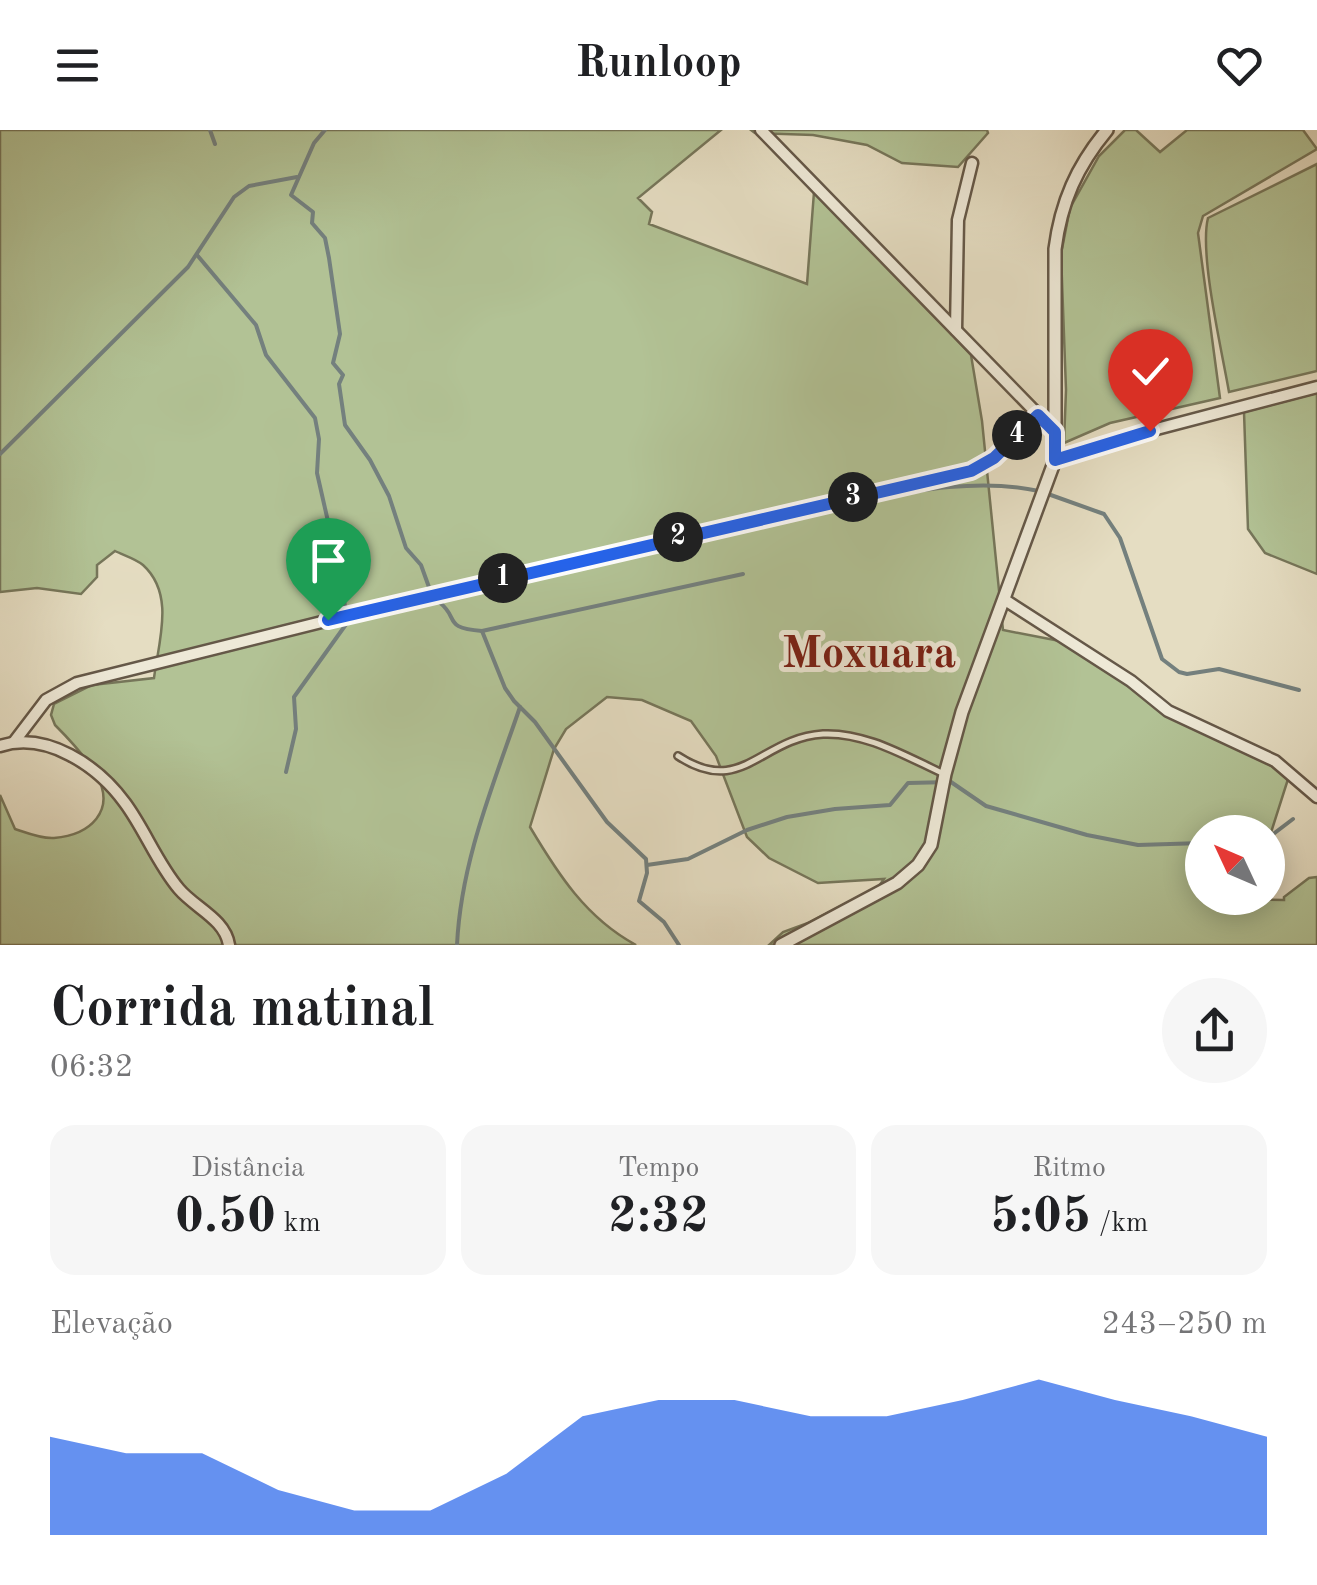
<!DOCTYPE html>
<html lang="pt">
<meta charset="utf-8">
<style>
:root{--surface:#fff;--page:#f6f6f6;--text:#202124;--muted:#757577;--accent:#2563eb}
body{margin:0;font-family:"Old Standard TT",serif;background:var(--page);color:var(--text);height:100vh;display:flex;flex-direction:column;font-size:38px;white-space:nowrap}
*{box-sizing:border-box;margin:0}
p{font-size:32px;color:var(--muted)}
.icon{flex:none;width:55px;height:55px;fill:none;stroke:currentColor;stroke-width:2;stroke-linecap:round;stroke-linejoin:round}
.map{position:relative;height:815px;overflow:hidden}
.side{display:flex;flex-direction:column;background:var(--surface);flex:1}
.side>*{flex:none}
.needle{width:65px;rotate:314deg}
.controls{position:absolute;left:1185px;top:685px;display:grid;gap:20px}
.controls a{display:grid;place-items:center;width:100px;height:100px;border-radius:50%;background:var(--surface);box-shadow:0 5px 25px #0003;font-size:50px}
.pin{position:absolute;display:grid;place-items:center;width:85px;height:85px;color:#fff;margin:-102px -42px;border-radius:50% 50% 50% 0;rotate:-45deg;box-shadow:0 0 10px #0007}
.pin .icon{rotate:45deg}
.km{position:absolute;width:50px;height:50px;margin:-25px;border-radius:50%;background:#222;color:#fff;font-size:28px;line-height:50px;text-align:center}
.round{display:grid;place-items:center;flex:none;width:105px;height:105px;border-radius:52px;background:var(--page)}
.head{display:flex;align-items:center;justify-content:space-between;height:170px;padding:0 50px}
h1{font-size:55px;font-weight:800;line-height:75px}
.metrics{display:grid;grid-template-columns:repeat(3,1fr);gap:15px;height:170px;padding:10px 50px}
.metrics div{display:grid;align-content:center;border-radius:25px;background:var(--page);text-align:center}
.metrics b{font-size:50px;font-weight:800}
.metrics small{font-size:28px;font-weight:400}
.metrics p{font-size:28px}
.chart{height:280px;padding:20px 50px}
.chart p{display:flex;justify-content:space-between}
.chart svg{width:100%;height:180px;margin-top:10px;fill:var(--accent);opacity:.7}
header{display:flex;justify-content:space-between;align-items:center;height:130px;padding:0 50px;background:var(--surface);font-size:45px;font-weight:800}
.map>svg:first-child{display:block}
</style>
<header><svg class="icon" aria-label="menu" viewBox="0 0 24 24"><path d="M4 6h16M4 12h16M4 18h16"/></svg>Runloop<svg class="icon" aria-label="heart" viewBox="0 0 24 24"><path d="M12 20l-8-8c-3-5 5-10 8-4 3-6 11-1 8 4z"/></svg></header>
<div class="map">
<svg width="1317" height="815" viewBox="0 0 1317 815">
<rect width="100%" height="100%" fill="#e5ddc2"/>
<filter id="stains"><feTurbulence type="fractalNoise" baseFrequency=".002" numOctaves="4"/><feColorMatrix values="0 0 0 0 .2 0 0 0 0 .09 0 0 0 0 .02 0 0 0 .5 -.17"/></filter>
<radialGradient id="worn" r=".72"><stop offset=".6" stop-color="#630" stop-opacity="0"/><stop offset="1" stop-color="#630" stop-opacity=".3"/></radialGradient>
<g fill="#b2c295" stroke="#76765a" stroke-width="2.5">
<path d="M0 0H721L638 68 652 82 649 94 807 154 814 62 956 209 971 225 982 291 1003 500 1070 513 1167 585 1242 619 1289 646 1268 712V702H1202V768L1284 770V767L1309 748 1317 747V815H769L783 802 808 793 879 756 884 749 818 753 769 728 747 707 716 626 691 591 642 570 607 567 566 599 554 619 530 697C558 744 586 788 636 815H0V665L15 699C27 703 42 709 54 708 90 705 117 681 96 644 85 626 69 609 55 595L51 585 54 574 92 555 154 548C159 510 175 464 143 435 136 429 123 425 115 421L97 435V447L81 464 37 458 0 462Z"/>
<path d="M751 0H987L988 3 958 37 902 33 867 15 813 5 755 3Z"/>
<path d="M1125 0H1136L1160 22 1187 0H1303L1317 19 1203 86 1198 103 1220 268 1110 293 1064 313 1066 260 1061 124 1070 78 1099 26Z"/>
<path d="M1317 34V241L1229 262C1222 221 1199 124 1208 88Z"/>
<path d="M1317 263V444L1265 423 1248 399 1244 282Z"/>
</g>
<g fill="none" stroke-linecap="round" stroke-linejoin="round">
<g stroke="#74807e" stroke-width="4">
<path d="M210 0 215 14"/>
<path d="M325 0 314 13 291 65 313 82 312 93 325 108 329 128 340 204 333 233 343 245 339 254 345 295 370 330 389 366 406 418 421 435 430 460"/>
<path d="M197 125 256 195 266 225 315 288 319 309 317 343 342 453 347 493 294 567 296 599 286 642"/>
<path d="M0 324 188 137 234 67 249 56 297 47"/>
<path d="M1048 364 1104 384 1120 408 1162 529 1179 542 1187 544 1219 539 1299 560"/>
<path d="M860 371C917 360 981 348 1039 361"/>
<path d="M437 471 558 440"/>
<path d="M439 472C460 488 442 498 482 501L743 444"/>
<path d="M482 501 505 558 514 571 535 592 607 692 646 729 647 743 639 771 664 792 679 815"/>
<path d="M1268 708 1293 689"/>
<path d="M647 735 688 729 747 700 787 687 835 679 890 675 908 653 951 652 986 676 1087 705 1138 715 1202 713"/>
<path d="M457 815C461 731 493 656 520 577"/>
</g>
<defs>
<path id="service" d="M678 626C742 668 760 608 823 604 865 602 905 626 942 643"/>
<g id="minor">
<path d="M761 0 1055 302"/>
<path d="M956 200 958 90 972 33"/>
<path d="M1055 330 1149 301 1317 257"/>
<path d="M1005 470 1131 551 1168 581 1275 631 1317 667"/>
<path d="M14 612 46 570 77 553 454 459 971 341 993 328 1038 285"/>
<path d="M0 616C47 601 98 636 125 673 145 700 157 733 179 759 195 778 225 789 229 815"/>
</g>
<path id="tertiary" d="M781 815 897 753 918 735 931 715 945 644 962 582 1055 330V119C1061 72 1077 36 1107 0"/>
</defs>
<use href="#service" stroke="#655848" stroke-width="10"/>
<use href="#minor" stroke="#655848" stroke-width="15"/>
<use href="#tertiary" stroke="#655848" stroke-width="16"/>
<use href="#service" stroke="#eee9d7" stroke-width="5"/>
<use href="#minor" stroke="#eee9d7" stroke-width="10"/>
<use href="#tertiary" stroke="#eee9d7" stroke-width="11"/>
</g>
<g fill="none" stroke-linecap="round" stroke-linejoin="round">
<defs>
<path id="route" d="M328 490 971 341 994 328 1038 285 1055 302V330L1150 301"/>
</defs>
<use href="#route" stroke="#fff" stroke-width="20"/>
<use href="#route" stroke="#2563eb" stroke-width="12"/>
</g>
<g text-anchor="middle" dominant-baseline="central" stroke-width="10" stroke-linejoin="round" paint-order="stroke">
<g font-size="45" font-weight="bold" fill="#7a1f14" stroke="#eee9d7">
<text x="869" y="525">Moxuara</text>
</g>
</g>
<rect width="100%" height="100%" filter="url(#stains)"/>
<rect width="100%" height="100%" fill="url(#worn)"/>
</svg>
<div class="controls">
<a><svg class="needle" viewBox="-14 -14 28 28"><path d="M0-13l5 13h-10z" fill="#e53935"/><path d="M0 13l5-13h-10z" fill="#757577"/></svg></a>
</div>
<div class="pin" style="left:328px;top:490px;background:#1e9e55"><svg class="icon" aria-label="arrive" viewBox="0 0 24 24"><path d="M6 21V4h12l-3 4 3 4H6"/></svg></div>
<div class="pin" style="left:1150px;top:301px;background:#d93025"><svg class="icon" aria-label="check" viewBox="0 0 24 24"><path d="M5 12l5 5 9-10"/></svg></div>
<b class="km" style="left:503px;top:448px">1</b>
<b class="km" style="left:678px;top:407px">2</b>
<b class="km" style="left:853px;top:367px">3</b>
<b class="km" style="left:1017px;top:305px">4</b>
</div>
<section class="side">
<div class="head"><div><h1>Corrida matinal</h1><p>06:32</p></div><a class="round"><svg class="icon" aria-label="share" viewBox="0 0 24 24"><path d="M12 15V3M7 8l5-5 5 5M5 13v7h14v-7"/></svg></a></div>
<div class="metrics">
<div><p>Distância</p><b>0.50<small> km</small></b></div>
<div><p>Tempo</p><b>2:32</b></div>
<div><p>Ritmo</p><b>5:05<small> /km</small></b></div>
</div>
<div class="chart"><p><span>Elevação</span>243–250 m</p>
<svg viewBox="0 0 160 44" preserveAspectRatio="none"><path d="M0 44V20L10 24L20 24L30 33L40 38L50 38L60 29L70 15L80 11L90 11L100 15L110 15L120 11L130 6L140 11L150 15L160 20V44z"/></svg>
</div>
</section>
